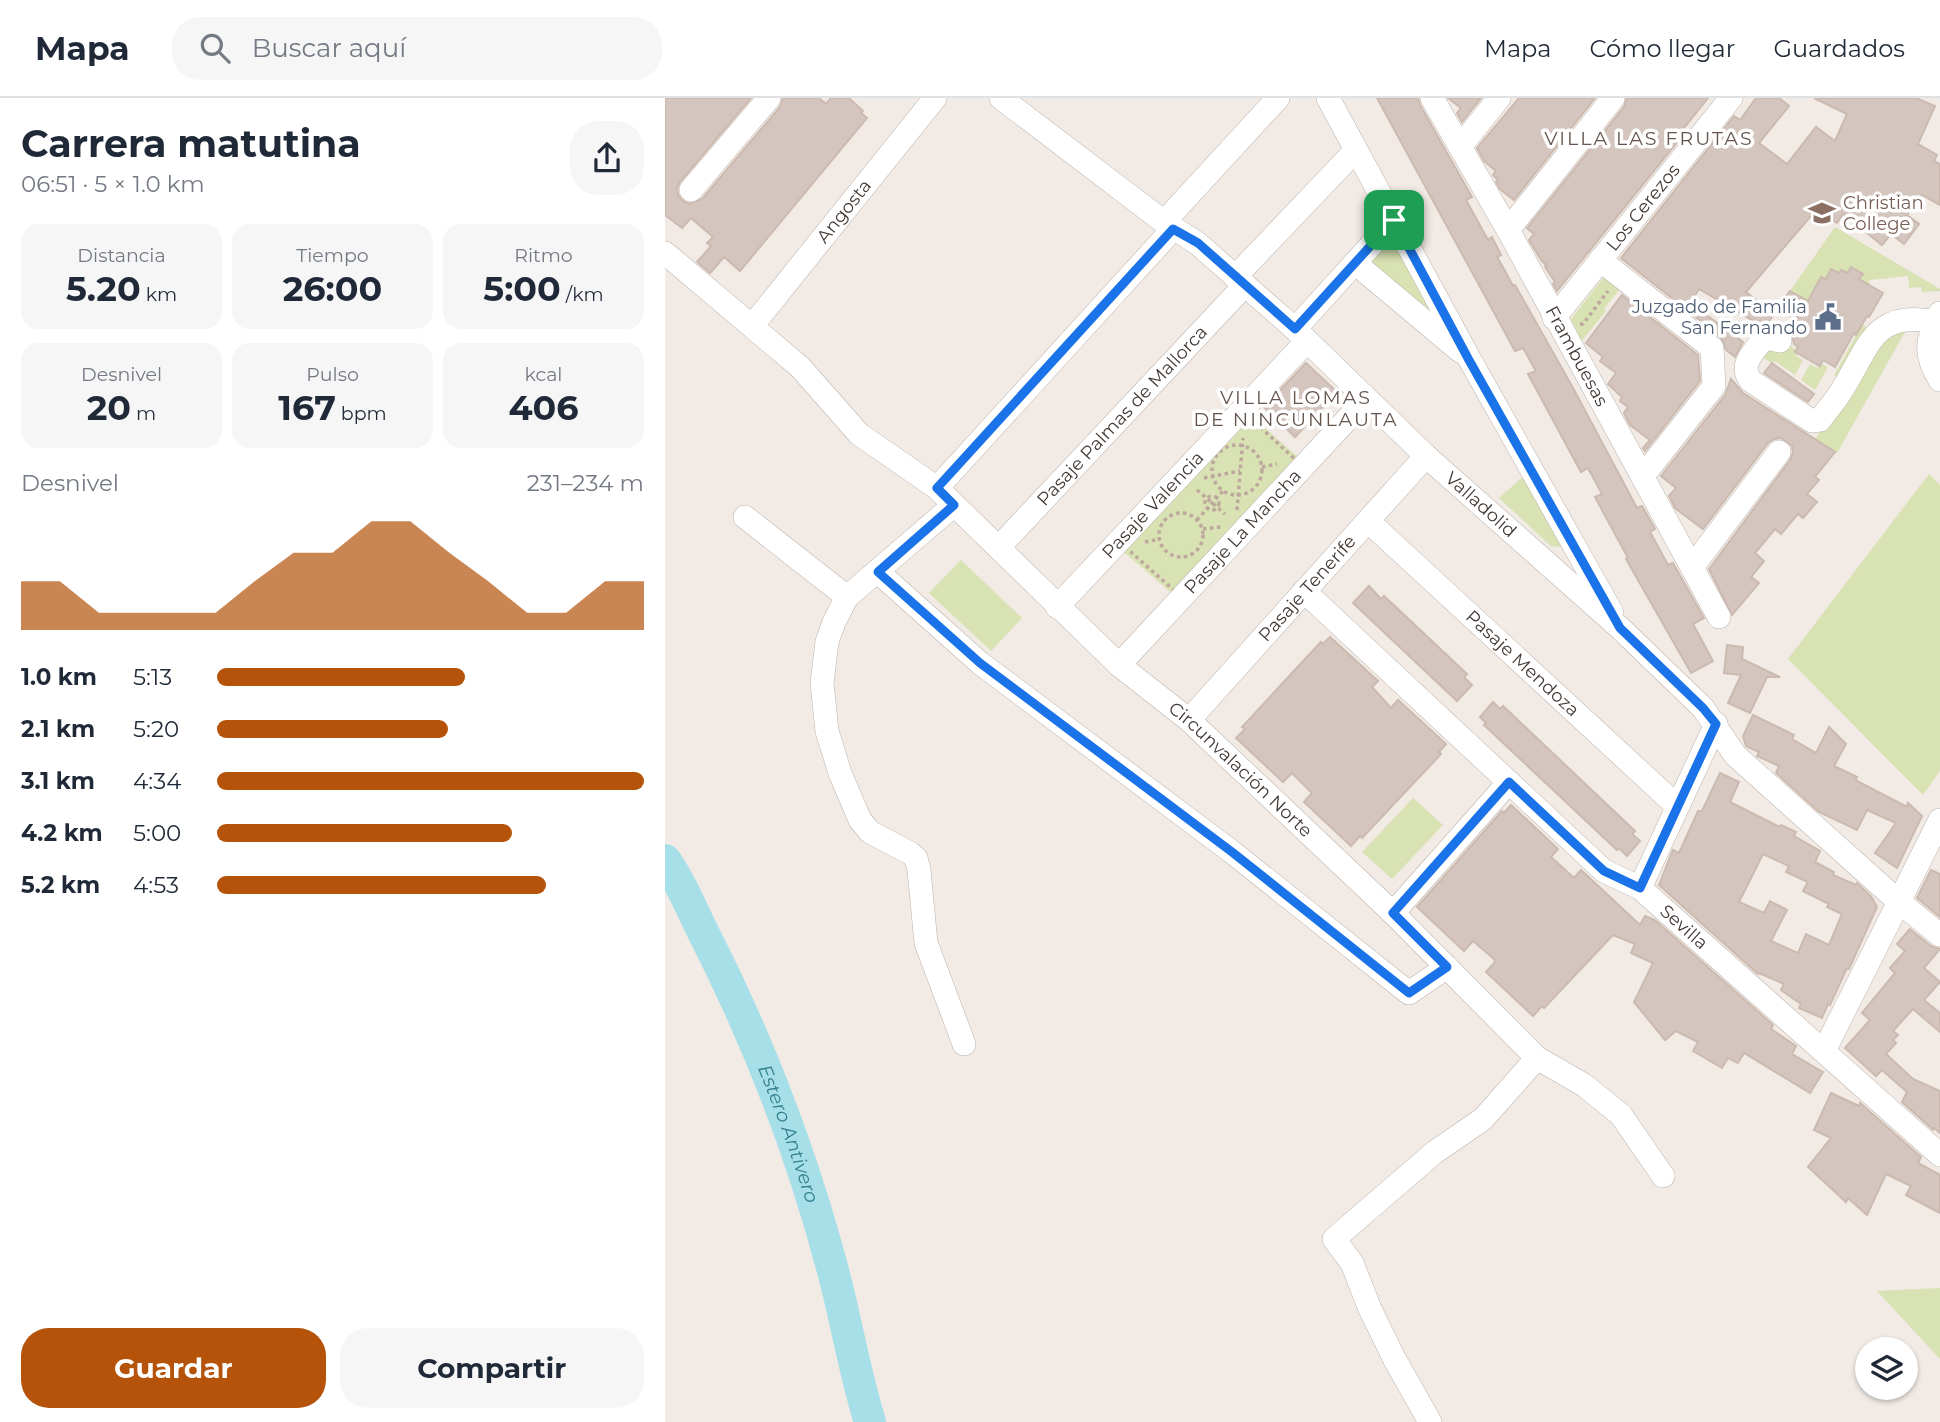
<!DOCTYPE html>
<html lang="es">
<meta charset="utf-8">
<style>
:root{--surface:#fff;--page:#f6f6f7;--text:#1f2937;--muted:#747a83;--line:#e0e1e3;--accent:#b45309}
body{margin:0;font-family:Montserrat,sans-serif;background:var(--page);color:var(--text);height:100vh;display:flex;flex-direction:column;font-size:26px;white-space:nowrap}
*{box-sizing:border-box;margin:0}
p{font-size:23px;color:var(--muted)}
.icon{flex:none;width:38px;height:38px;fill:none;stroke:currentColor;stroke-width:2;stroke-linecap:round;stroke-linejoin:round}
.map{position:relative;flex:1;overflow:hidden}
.sheet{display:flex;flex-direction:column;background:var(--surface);width:665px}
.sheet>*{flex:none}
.buttons{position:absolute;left:1190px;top:1239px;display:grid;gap:14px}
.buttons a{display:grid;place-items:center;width:63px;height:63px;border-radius:50%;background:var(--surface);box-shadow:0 2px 5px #0004;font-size:35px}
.pin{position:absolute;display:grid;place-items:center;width:60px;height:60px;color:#fff;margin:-30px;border-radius:14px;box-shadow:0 4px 10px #0006}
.round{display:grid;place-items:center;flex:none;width:74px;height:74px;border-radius:28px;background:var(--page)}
.summary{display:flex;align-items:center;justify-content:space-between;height:119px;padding:0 21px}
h1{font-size:38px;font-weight:700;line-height:52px}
.figures{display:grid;grid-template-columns:repeat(3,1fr);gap:10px;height:119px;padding:7px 21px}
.figures div{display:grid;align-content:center;border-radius:18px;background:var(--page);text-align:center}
.figures b{font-size:35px;font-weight:700}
.figures small{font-size:19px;font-weight:400}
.figures p{font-size:19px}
.chart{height:196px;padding:14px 21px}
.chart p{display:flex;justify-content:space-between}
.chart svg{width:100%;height:126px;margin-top:7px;fill:var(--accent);opacity:.7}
.button{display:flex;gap:14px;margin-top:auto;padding:14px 21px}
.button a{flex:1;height:80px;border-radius:28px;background:var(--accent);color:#fff;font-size:28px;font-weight:700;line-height:80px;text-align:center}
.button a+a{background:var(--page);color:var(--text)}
ul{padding:0 21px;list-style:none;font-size:23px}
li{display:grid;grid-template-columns:112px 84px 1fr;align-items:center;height:52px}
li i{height:18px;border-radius:9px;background:var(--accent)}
header{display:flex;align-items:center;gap:42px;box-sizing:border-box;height:98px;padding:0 35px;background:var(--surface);border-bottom:2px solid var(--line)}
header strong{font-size:33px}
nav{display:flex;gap:38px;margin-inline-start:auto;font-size:24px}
.search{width:490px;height:63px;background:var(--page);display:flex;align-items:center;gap:18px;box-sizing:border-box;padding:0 24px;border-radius:28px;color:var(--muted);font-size:26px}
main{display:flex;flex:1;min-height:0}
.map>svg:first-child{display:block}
</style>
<header>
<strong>Mapa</strong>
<div class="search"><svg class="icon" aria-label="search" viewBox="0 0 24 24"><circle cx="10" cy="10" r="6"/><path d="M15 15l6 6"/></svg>Buscar aquí</div>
<nav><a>Mapa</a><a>Cómo llegar</a><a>Guardados</a></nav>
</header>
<main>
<section class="sheet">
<div class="summary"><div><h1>Carrera matutina</h1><p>06:51 · 5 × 1.0 km</p></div><a class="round"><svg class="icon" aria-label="share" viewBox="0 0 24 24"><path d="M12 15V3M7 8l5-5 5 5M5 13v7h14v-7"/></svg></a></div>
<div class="figures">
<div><p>Distancia</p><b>5.20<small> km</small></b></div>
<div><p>Tiempo</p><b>26:00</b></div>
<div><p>Ritmo</p><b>5:00<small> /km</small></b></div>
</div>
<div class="figures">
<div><p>Desnivel</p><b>20<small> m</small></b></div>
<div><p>Pulso</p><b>167<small> bpm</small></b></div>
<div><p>kcal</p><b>406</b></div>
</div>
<div class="chart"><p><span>Desnivel</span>231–234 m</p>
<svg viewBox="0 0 160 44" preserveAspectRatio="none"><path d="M0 44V27L10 27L20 38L30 38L40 38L50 38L60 27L70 17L80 17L90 6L100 6L110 17L120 27L130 38L140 38L150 27L160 27V44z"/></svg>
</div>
<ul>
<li><b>1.0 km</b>5:13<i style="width:58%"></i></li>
<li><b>2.1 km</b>5:20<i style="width:54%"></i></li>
<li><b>3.1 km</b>4:34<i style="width:100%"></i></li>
<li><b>4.2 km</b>5:00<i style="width:69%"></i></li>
<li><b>5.2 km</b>4:53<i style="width:77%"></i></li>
</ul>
<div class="button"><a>Guardar</a><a>Compartir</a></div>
</section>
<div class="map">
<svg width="1275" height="1324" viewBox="0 0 1275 1324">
<rect width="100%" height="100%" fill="#f1eae5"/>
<g fill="#d9e2b2">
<path d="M1170 129 1275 191V193L1257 194 1256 189 1244 190 1243 178 1204 182 1205 187 1194 182 1197 176 1183 175 1176 172 1174 175 1166 171 1161 181 1156 179 1143 203 1125 193Z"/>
<path d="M727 139 767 212 765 214 706 168V161Z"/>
<path d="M942 175 957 188 939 211 941 213 916 244 906 221Z"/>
<path d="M1231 220 1178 281 1169 277 1197 227 1204 231 1208 223Z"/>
<path d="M1245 225 1172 355 1150 342 1209 245Z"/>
<path d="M1122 246 1133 253 1131 258 1138 262 1130 277 1110 263 1106 265 1092 255Z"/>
<path d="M1155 265 1163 269 1150 292 1136 282 1145 266 1152 270Z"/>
<path d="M581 313 635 361 511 499 453 449Z"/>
<path d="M1264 376 1275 387V673L1258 697 1123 561Z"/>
<path d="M860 377 897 445 896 449 886 448 834 400Z"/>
<path d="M296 462 357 520 326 553 264 495Z"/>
<path d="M748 700 778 727 727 781 697 754Z"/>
<path d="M1275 1190V1261L1212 1193Z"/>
</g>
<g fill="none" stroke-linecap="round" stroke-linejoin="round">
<path stroke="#a7dfe9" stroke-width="32" id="s1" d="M0 762C16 784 25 808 37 832 92 939 136 1053 167 1169 181 1220 189 1273 205 1324"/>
</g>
<g fill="#d4c6bf" stroke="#cbbab0" stroke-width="2" fill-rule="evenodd">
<path d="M0 0H86L15 84 12 90 13 97 18 103 24 106 37 101 115 9 118 0H154L161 6 166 0H184L198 13 196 15 202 20 75 173 59 159 45 175 32 164 46 148 42 145 48 139 26 120 17 130 0 117Z"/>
<path d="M712 0H753L755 7 807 99 801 102 823 142 827 139 836 157 832 159 839 171 848 188 850 187 908 290 972 410 977 408 990 431 985 434 1003 467 1008 465 1039 520 1028 526 1048 563 1026 575 961 461 963 460 930 399 937 396 923 370 916 374 863 276 871 273 858 250 850 253Z"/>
<path d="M783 0H816L797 24 792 15 796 10Z"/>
<path d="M854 0H930L849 102 835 91 831 84 833 82 828 77 831 73 819 63 812 50Z"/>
<path d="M962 0H1043L1015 35 1018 37 892 193 888 186 890 184 880 169 882 168 876 162 864 142 869 136 862 130 959 9Z"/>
<path d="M1091 0H1114L1124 8 1094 45 1122 66 1151 29 1170 43 1182 16 1149 0H1251L1270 8 1253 46 1272 57 1269 63 1275 66V107L1257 97 1242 117 1254 126 1239 146 1226 136 1217 147 1178 116 1172 125 1151 112 1081 194 1109 216 1102 226 1095 227 1034 191 1025 205 1078 244 1070 259 1061 252 1056 239 956 160 1069 18 1075 22Z"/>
<path d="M1186 169 1198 176 1194 181 1218 195 1204 219 1202 218 1191 237 1189 235 1170 269 1158 262 1155 268 1130 254 1133 249 1129 246 1127 237 1134 224 1112 211 1125 193 1143 203 1156 179 1161 181 1166 171 1174 175 1176 172 1183 175Z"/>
<path d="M957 197 1033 257 1035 283 980 353 978 350 985 342 965 327 959 315 963 309 955 303 957 299 943 286 951 275 935 263 938 259 921 245Z"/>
<path d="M641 265 672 294 630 339 599 309Z"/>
<path d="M1107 265 1149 296 1143 304 1099 275Z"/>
<path d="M1066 281 1078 295 1170 354 1150 379 1154 382 1142 396 1152 404 1138 420 1133 416 1116 436 1110 431 1090 455 1099 463 1086 479 1094 485 1067 517 1044 471 1125 362 1128 355 1127 348 1116 340 1109 341 1103 345 1038 431 1010 410 1004 398 1011 390 996 378 1060 297Z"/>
<path d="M704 488 716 501 719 498 802 576 799 579 807 587 792 603 688 505Z"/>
<path d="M665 539 713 583 707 589 726 610 733 602 781 646 774 654 776 656 697 740 695 738 686 748 639 704 647 695 627 675 618 684 571 640 580 631 577 629 627 575 656 544 658 546Z"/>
<path d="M1062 547 1078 549 1077 561 1115 579H1102L1085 615 1063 605 1076 577 1059 575Z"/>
<path d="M828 604 835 611 838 608 970 733 967 736 975 743 962 758 954 750 952 752 819 627 821 625 815 619Z"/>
<path d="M1088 617 1129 637 1127 641 1151 655 1164 629 1181 646 1169 668 1192 679 1190 682 1242 709 1243 705 1257 718 1232 770 1210 755 1231 725 1202 712 1192 732 1154 714 1111 675 1114 668 1092 658 1094 654 1081 648 1078 638Z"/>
<path d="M1055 675 1074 684 1065 704 1115 729 1116 727 1131 734 1129 738 1155 753 1150 764 1169 774 1168 777 1191 787 1192 785 1206 798 1212 809 1184 871 1182 870 1165 907 1163 906 1157 920 1134 910 1136 906 1116 892 1119 886 1094 875 1093 876 994 787 1008 752 1014 755 1033 713H1037ZM1098 756 1124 768 1121 774 1143 784 1138 793 1164 806 1162 809 1177 816 1164 847 1141 836 1133 855 1106 843 1122 812 1105 803 1099 815 1074 804Z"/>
<path d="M846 707 893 751 886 759 909 780 916 772 975 827 980 818 990 822 1108 927 1106 931 1131 948 1127 956 1158 974 1145 995 1079 955 1073 965 1063 960 1057 970 1028 953 1033 944 1011 933 1000 942 969 904 988 865 966 855 970 846 948 837 879 910 877 908 868 918 821 874 830 864 829 861 808 843 799 853 752 809 837 713 839 715Z"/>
<path d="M1266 772 1275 776V819L1252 800Z"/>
<path d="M1245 831 1266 848 1275 851 1259 870 1275 884 1259 902 1275 915V934L1248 911 1228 933 1233 937 1228 942 1231 945 1221 956 1248 981 1275 993V1035L1269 1030 1268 1032 1237 1004 1242 994 1217 972 1211 978 1180 950 1205 922 1197 915 1230 875 1225 870 1240 853 1232 846Z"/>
<path d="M1166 995 1194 1008 1195 1005 1256 1059 1253 1065 1275 1077V1115L1241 1097 1246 1088 1221 1076 1202 1117 1183 1100 1181 1104 1143 1069 1166 1040 1149 1032Z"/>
</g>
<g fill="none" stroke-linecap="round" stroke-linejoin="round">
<defs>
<g id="minor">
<path id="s2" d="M336 0 499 124 532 145 630 231 761 358 955 530 1038 610 1070 657 1233 803 1275 837"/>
<path d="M663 0 805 262 947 515"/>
<path id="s3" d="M767 0 843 132 1054 519"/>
<path d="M795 49 834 0"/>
<path d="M26 92 104 0"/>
<path d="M499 124 613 0"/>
<path d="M843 132 948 0"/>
<path id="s4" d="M0 155 135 269 194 336 272 390 454 567 524 622 728 815 872 960 919 987 956 1017 998 1078"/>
<path d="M935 162 1047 250 1049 288 978 378"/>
<path d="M690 165 795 253"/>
<path d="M570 179 691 52"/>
<path d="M1275 215C1261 240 1259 258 1275 282"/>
<path id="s5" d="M889 220 1066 0"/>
<path id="s6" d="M87 228 270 0"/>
<path d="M630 231 729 122"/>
<path d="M1115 243 1099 240C1089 254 1073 267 1086 283L1147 323 1155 322C1161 313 1169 305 1175 295 1203 253 1207 210 1270 224"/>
<path d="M272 390 508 131"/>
<path d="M289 407 182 499 169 524 162 544 157 585 162 633 175 675 195 722 205 734 245 755 251 760 254 772 261 845 299 946"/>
<path d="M80 419 182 499"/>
<path id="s7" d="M703 423 1012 708"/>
<path id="s8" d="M334 449 580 187"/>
<path d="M1028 468 1114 354"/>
<path d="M213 474 315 565 567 754 744 895 782 869"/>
<path id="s9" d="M639 493 939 773 975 790 1275 1057"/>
<path id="s10" d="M392 509 642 243"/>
<path id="s11" d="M454 567 701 301"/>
<path id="s12" d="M524 622 761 358"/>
<path d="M975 790 1051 626"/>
<path d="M728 815 844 684"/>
<path d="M1159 953 1275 722"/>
<path d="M765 1324 730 1262 705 1211 687 1165 669 1141 770 1054 818 1021 872 960"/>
</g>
</defs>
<use href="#minor" stroke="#beb3ac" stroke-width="24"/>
<g stroke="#bca89c" stroke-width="3.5" stroke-dasharray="3.5 3.5" stroke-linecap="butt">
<path d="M915 226H918L943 193"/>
<path d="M580 315 632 363 512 495 458 447Z"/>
<circle cx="572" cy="372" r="25"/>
<path d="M597 369 612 366"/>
<path d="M539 380 575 373"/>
<path d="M532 392 560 416"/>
<circle cx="547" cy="405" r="7"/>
<path d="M572 412 578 340"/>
<circle cx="516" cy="437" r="22"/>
<path d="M532 422 558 393"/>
<path d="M538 431 556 429"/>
<path d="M480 444 495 441"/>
</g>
<use href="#minor" stroke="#fff" stroke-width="23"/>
</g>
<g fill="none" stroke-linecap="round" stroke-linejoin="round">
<defs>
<path id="route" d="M729 122 804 262 955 530 1038 610 1051 626 975 790 939 773 844 684 728 815 782 869 744 895 567 754 315 565 213 474 289 407 272 390 508 131 533 145 630 231Z"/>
</defs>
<use href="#route" stroke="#fff" stroke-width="14"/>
<use href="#route" stroke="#1a73e8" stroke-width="9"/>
</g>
<defs>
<symbol id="school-bare" viewBox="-9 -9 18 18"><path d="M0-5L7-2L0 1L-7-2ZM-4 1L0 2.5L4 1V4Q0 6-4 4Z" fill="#8d6e63" stroke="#fff" stroke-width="2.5" paint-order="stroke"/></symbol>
<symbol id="civic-bare" viewBox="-9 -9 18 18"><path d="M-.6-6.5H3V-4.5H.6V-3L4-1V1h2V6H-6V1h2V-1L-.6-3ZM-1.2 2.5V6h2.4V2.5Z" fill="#5c6f8a" stroke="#fff" stroke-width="2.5" paint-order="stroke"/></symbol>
</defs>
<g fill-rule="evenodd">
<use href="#school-bare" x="1138" y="96" width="38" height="38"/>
<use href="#civic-bare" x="1144" y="200" width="38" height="38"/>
</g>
<g text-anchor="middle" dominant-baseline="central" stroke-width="7" stroke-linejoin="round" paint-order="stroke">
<g font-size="18" fill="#785e54" stroke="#fff" text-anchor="start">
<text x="1178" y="105">Christian<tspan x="1178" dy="21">College</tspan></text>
</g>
<g font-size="18" fill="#433a36" stroke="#fff">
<text stroke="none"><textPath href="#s5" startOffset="142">Los Cerezos</textPath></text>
<text stroke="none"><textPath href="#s6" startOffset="147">Angosta</textPath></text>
<text stroke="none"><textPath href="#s3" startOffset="296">Frambuesas</textPath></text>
<text stroke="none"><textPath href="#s8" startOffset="180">Pasaje Palmas de Mallorca</textPath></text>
<text stroke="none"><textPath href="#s10" startOffset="140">Pasaje Valencia</textPath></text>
<text stroke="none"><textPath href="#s2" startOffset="630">Valladolid</textPath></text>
<text stroke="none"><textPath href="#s11" startOffset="182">Pasaje La Mancha</textPath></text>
<text stroke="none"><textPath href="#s12" startOffset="177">Pasaje Tenerife</textPath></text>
<text stroke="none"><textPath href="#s7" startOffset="210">Pasaje Mendoza</textPath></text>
<text stroke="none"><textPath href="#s4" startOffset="775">Circunvalación Norte</textPath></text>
<text stroke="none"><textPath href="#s9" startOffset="509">Sevilla</textPath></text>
</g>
<g font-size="18" fill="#4e5e75" stroke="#fff" text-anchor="end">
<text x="1142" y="209">Juzgado de Familia<tspan x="1142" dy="21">San Fernando</tspan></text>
</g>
<g font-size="19" letter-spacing="2" fill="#65554e" stroke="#fff">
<text x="984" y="40">VILLA LAS FRUTAS</text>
<text x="631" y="299">VILLA LOMAS<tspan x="631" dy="22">DE NINCUNLAUTA</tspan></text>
</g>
<g font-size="19" font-style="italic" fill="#33808e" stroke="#fff">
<text stroke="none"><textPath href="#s1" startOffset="301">Estero Antivero</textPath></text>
</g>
</g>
</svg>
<div class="buttons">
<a><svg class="icon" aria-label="layers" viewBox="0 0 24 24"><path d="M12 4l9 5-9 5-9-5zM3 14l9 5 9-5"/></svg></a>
</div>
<div class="pin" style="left:729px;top:122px;background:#1e9e55"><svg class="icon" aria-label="arrive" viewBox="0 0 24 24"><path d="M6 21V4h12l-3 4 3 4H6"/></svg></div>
</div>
</main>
